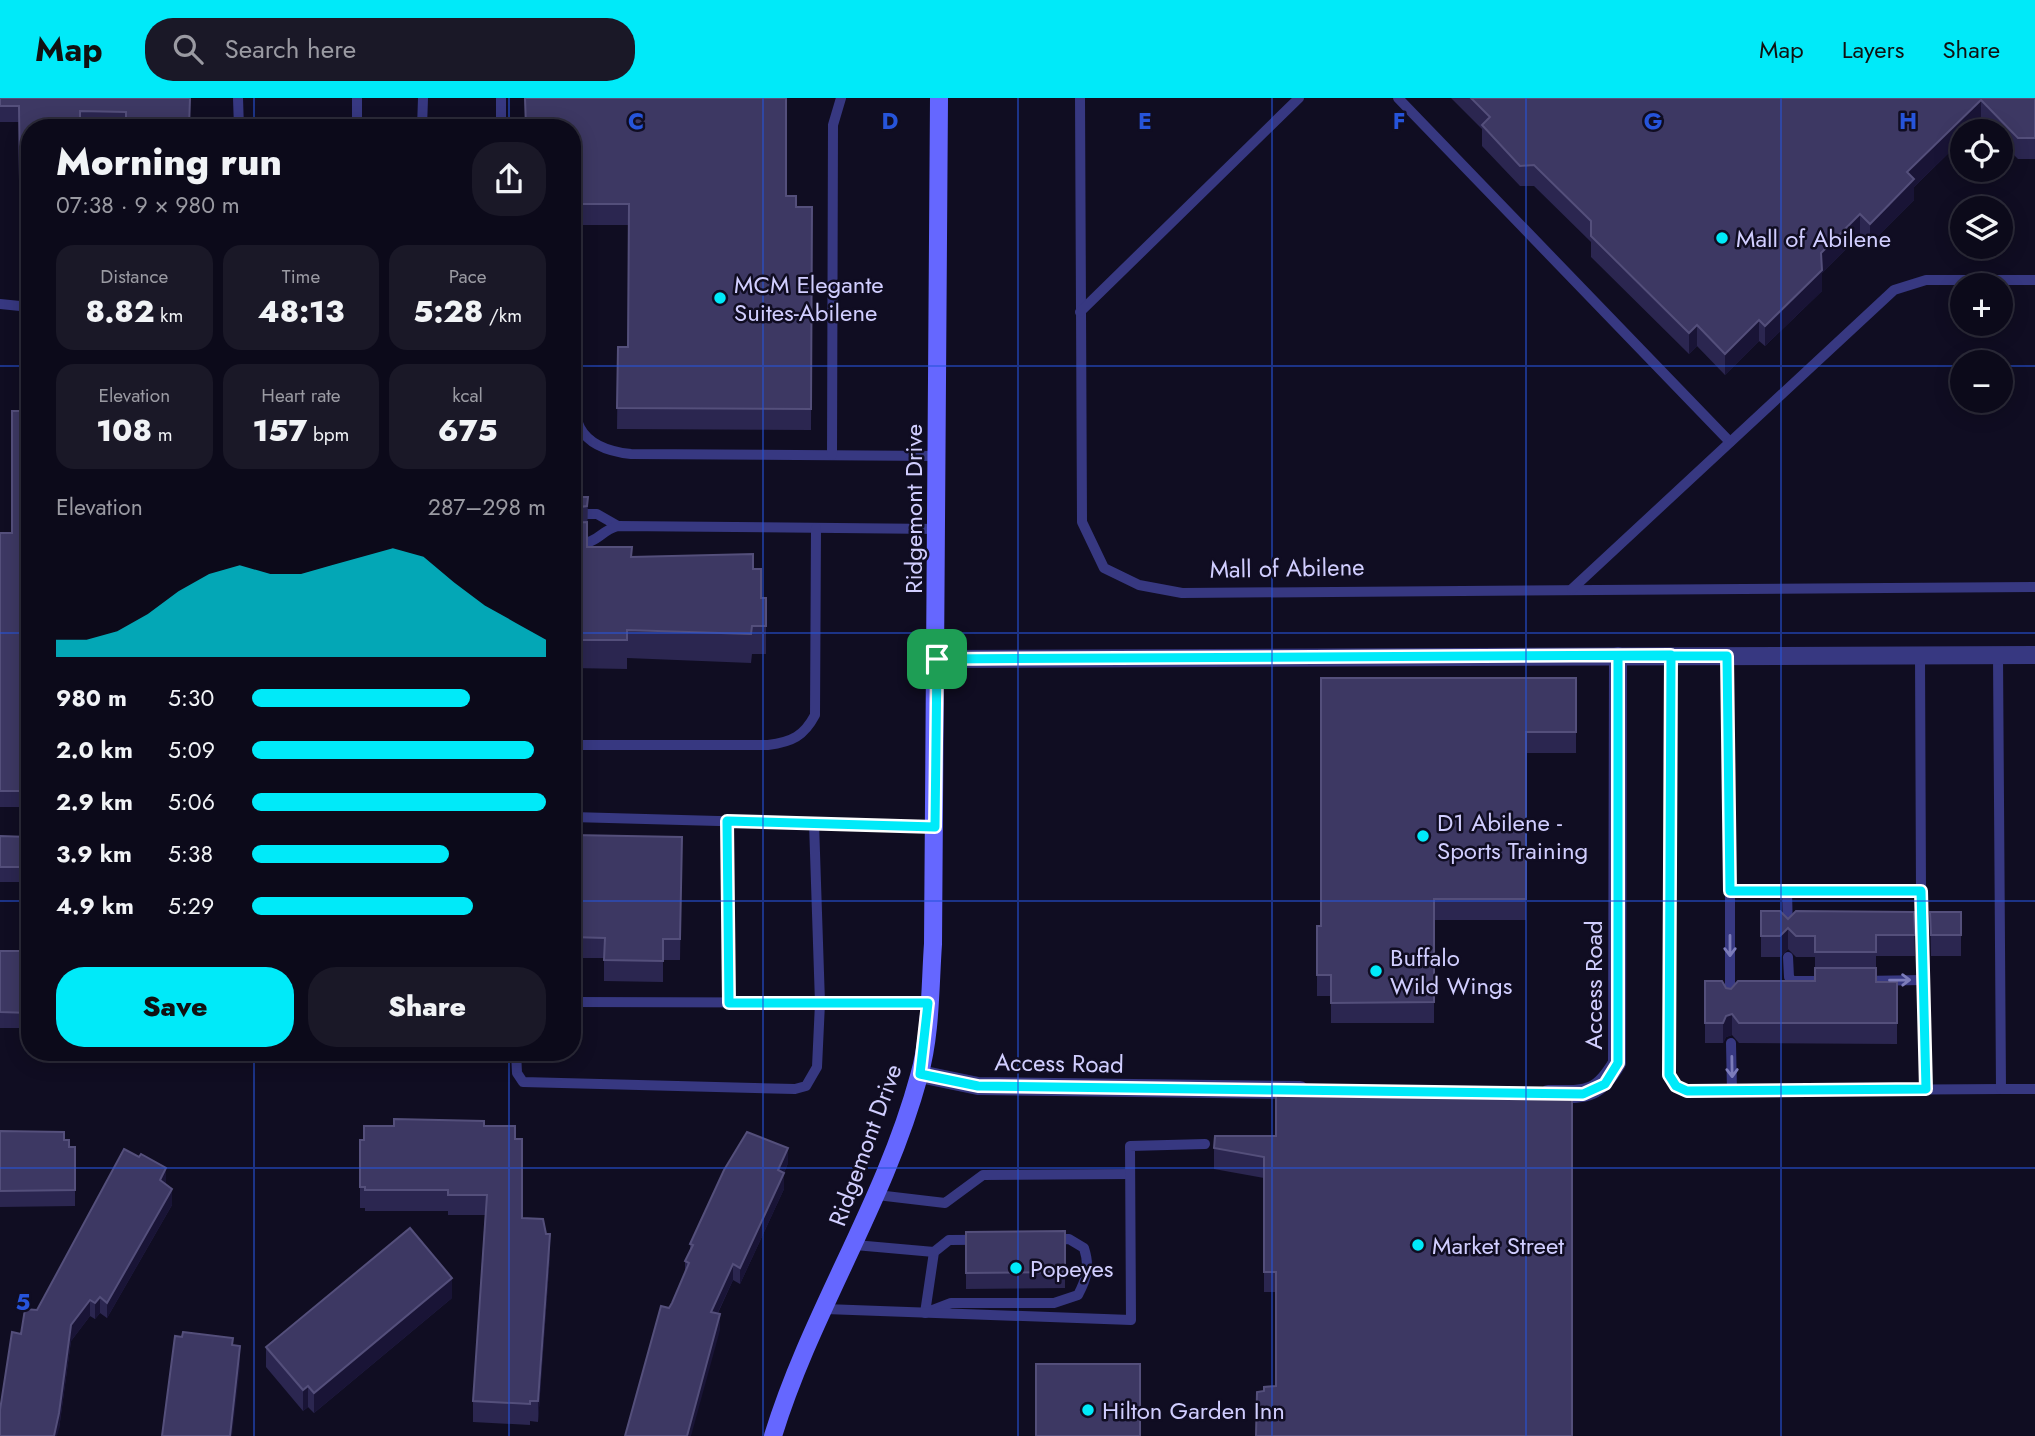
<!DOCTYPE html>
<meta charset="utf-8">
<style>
:root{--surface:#0c0a1a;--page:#1a1827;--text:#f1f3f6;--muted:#9a9aa2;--line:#2c2b39;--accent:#00eaf9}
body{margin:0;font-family:Jost,sans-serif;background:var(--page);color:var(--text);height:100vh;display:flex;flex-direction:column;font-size:26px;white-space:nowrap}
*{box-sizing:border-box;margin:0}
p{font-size:23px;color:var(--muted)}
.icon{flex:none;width:38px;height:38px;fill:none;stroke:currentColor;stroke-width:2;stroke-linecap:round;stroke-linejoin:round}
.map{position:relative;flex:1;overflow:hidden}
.details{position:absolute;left:21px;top:21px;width:560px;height:942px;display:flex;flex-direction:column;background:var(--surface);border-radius:28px;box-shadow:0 4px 18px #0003,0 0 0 2px var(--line)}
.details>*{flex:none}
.fabs{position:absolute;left:1950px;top:21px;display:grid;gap:14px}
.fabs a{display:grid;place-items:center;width:63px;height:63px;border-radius:50%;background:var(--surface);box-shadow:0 4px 18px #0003,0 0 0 2px var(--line);font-size:35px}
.pin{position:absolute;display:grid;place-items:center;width:60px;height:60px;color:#fff;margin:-30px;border-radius:14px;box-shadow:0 4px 10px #0006}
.round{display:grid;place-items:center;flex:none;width:74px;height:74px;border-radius:28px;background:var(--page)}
.headline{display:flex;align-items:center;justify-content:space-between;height:119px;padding:0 35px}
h1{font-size:38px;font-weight:800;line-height:52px}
.stats{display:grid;grid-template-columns:repeat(3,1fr);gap:10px;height:119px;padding:7px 35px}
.stats div{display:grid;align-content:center;border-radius:18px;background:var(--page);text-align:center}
.stats b{font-size:30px;font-weight:800}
.stats small{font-size:19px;font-weight:400}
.stats p{font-size:19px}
.chart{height:196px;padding:14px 35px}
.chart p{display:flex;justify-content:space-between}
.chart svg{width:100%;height:126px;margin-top:7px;fill:var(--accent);opacity:.7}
.primary-button{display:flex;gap:14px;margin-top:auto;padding:14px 35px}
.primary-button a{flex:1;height:80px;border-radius:28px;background:var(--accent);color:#111;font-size:28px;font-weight:800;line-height:80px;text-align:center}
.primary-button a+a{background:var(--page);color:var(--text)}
ul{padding:0 35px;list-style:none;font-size:23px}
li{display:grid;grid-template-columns:112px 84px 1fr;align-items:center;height:52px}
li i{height:18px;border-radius:9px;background:var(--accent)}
header{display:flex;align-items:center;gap:42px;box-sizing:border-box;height:98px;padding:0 35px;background:var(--accent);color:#111}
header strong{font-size:33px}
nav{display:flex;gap:38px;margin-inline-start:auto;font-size:24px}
.search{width:490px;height:63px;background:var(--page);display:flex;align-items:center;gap:18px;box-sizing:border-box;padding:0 24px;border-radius:28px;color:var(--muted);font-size:26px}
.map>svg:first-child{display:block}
</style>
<header>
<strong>Map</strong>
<div class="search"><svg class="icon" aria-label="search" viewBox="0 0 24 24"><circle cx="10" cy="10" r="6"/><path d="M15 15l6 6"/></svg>Search here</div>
<nav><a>Map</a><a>Layers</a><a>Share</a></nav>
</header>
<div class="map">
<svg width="2035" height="1338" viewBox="0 0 2035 1338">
<rect width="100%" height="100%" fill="#100d22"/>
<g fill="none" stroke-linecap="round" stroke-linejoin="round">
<g stroke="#373881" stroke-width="10">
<path d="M238 0 239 30"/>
<path d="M357 0V30"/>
<path d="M501 0V30"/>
<path d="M1080 0 1082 424 1104 470 1139 487 1182 495 2035 489"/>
<path d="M1398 0 1730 344"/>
<path d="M422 30 423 0"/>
<path d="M0 206 30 209"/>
<path d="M1080 214 1299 0"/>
<path d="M572 232C583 289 549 347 631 356L938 358"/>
<path d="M832 357 833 27 841 0"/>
<path d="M572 416H597L618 428"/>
<path d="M572 446C601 446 597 434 618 428L938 431"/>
<path d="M1572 491 1894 192 1926 182H2035"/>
<path d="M1671 557 1669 977 1676 988 1687 993 2001 991"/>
<path d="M1727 558 1730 793H1921L1920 559"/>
<path d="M1998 558 2001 991H2035"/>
<path d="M572 647H768C792 644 804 638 815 617L816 430"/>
<path d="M572 719 935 729"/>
<path d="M727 723 729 905"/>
<path d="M1787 793 1788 834"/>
<path d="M1921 793 1926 991"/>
<path d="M1788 859 1789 879 1792 883H1829"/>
<path d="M1863 883 1923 882"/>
<path d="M572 904 928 905"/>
<path d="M1730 904V793"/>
<path d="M1731 945 1732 993"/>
<path d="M516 954 517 975 523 984 795 991 806 988 817 969 820 905 814 725"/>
<path d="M877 1097 945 1105 983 1077 1130 1076"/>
<path d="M1069 1141 1084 1150C1090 1169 1087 1180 1078 1197L1054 1205H951L925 1215 934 1154 949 1142Z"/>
<path d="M855 1147 934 1154"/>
<path d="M825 1211 1131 1222 1130 1048 1205 1046"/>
</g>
<g stroke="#373881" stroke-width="18">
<path d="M937 561 2035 557"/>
<path d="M920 976 978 988 1300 992"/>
<path d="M1548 996C1586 996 1597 999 1617 965L1618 558"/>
</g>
<path stroke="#6567ff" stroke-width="18" d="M773 1338C811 1214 885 1104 919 978 931 937 930 888 933 846L939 0"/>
</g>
<g fill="#2b2650">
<path d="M0 0H190L189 30H30V175H21L19 24H0Z"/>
<path d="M1451 0H2035V61H2018L2000 43V33H1991L1981 23 1962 33V42L1914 89V102L1870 146 1860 137 1822 175V193L1765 248 1759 243 1725 277 1697 248 1689 256 1591 159V144L1534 88H1520L1482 48V31Z"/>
<path d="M572 30 786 98 796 109H812L811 332 617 331 618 249H628V127H572Z"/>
<path d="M30 313V784H0V738L29 739V709H0V435H12Z"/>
<path d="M572 399H588L587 449 632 459 753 471 761 500H766V556H752L751 565 627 560V571L572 570Z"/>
<path d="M1576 580V655H1526V822H1434V925H1331V898H1317V828H1321Z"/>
<path d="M572 737 682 739 680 862H663V884L604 883V860H572Z"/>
<path d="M1761 813 1788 821 1914 814 1915 858H1876V884H1897V946L1739 945 1732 937 1726 939 1723 945H1705V883L1731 891 1815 883V859H1796L1788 851 1780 859H1761Z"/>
<path d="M1930 814H1961V858H1931Z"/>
<rect x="0" y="853" width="30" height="77"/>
<path d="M484 1028 515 1041 522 1120 550 1157 538 1324 530 1323V1327L473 1324V1303L485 1117H448V1113H365V1110H360V1042Z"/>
<path d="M0 1033 64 1042 69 1049H75V1108L0 1109Z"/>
<path d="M1276 1038 1572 1338 1264 1293 1276 1288V1194H1264V1080L1214 1071V1050Z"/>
<path d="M788 1065 784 1075V1091L740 1186 733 1182 718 1215 720 1232 669 1210 672 1205 685 1174V1163L690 1152V1146Z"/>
<path d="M166 1085 172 1107 107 1220 100 1215 95 1221 90 1218 71 1243 59 1331 21 1236 37 1212Z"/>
<path d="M1065 1133V1190L966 1191V1134Z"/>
<path d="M452 1200 314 1315 308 1309 303 1313 266 1269V1249Z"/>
</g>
<g fill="#191436">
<path d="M1981 2V23L1970 33H1962V42L1914 89V102L1870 146V126L1907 74Z"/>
<path d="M1860 116V137L1822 175V193L1765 248V228L1821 155Z"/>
<path d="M1759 222V243L1725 277V256Z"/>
<path d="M1697 227V248L1689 256V235Z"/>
<path d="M1788 830V851L1780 859V838Z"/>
<path d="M1732 916V937L1726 939 1723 945V925L1726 918Z"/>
<path d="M788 1050V1065L778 1088V1072Z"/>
<path d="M166 1070V1085L160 1098V1082Z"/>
<path d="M784 1075V1091L740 1186V1170Z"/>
<path d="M172 1091V1107L107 1220V1205Z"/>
<path d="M550 1136V1157L538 1324V1303Z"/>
<path d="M733 1166V1182L711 1229V1214Z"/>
<path d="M452 1180V1200L314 1315V1295Z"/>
<path d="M100 1199V1215L95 1221V1205Z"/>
<path d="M90 1202V1218L71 1243 59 1331 57 1338H54L71 1227Z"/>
<path d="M720 1216V1232L691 1338H687Z"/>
<path d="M240 1248V1269L232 1338H230Z"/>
<path d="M308 1288V1309L303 1313V1292Z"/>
</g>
<g fill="#3d3863" stroke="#544f7b" stroke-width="2">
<path d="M0 0H190L189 30H126V14L80 13V30H30V159H21L19 8H0Z"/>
<path d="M525 0H786V98H796V109H812L811 311 617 310 618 249H628L629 106H572V30H526Z"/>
<path d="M1471 0H2035V40H2018L1981 2 1907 74 1914 81 1870 126 1860 116 1821 155 1822 172 1765 228 1759 222 1725 256 1697 227 1689 235 1591 138V123L1534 67 1520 68 1482 27 1490 19Z"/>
<path d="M12 313H30V769H0V738L29 739V693H0V435H12Z"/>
<path d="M572 399H588L587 408 572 410Z"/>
<path d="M587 424V449H632L631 459 753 456V471H761V500H766V528H752L751 536 627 532V542H572V425Z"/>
<path d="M1321 580H1576V634H1526V801H1434V904L1331 905V877H1317V828H1321Z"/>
<path d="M572 737 682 739 680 841H663V863L604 862 605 840 572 839Z"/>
<path d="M1761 813H1780L1788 821 1796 813 1914 814 1915 837H1876V854H1815V838H1796L1788 830 1780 838H1761Z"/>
<path d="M1930 814H1961V837H1931Z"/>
<path d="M0 853H30V915L0 914Z"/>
<path d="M1815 870H1876V884H1897V925H1739L1732 916 1726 918 1723 925H1705V883H1722L1726 890 1731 891 1738 883H1815Z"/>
<path d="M1276 991H1572V1338H1256L1257 1294 1264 1293V1289L1276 1288V1174H1264V1059L1214 1050 1215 1038H1276Z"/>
<path d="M394 1021 484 1023V1028H515V1041H522V1120L543 1121 546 1136H550L538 1303H530V1306L473 1303 487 1097H448V1092H365V1089H360V1042H364V1028H394Z"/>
<path d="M0 1033 64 1034V1042H69V1049H75V1092L0 1093Z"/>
<path d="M747 1034 788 1050 778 1072 784 1075 740 1170 733 1166 711 1214 720 1216 687 1338H625L661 1208 669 1210 672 1205 689 1165 685 1163 693 1147 690 1146 724 1072Z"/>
<path d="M124 1051 139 1059 141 1056 166 1070 160 1082 172 1091 107 1205 100 1199 95 1205 90 1202 71 1227 59 1315 54 1338H0V1312L12 1234 21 1236 25 1211 37 1212Z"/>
<path d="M410 1130 452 1180 314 1295 308 1288 303 1292 266 1249Z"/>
<path d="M1065 1133V1174L966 1175V1134Z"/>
<path d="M183 1234 233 1240 232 1247 240 1248 230 1338H162L175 1238 182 1239Z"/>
<rect x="1036" y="1266" width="104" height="72"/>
</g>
<defs><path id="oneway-shaft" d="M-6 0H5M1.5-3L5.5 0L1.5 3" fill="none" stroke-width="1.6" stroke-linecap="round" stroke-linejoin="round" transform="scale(1.75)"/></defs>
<g stroke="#7c7cba">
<use href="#oneway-shaft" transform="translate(1730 848) rotate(90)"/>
<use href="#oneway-shaft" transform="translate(1900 882) rotate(-1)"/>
<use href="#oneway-shaft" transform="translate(1732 969) rotate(89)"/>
</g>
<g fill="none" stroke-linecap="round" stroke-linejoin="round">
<defs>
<path id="route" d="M937 561 935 729 727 723 729 905H928L920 976 978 988 1583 996 1605 986 1618 965V558H1727L1730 793H1921L1926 991 1687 993 1676 988 1669 977 1671 557 937 561"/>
</defs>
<use href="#route" stroke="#fff" stroke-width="14"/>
<use href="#route" stroke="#00eaf9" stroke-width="9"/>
</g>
<path fill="none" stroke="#2654da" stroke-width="2" stroke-opacity="0.55" d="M254 0V30M509 0V30M763 0V1338M1018 0V1338M1272 0V1338M1526 0V1338M1781 0V1338M0 268H30M572 268H1962M2000 268H2035M0 535H30M572 535H2035M0 803H30M572 803H2035M254 954V1338M509 954V1338M0 1070H2035"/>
<g fill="#00eaf9" stroke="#100d22" stroke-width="2.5">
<circle cx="1722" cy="140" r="7"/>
<circle cx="720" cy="200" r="7"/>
<circle cx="1423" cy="738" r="7"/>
<circle cx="1376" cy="873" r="7"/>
<circle cx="1418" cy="1147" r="7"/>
<circle cx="1016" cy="1170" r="7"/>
<circle cx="1088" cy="1312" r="7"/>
</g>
<g text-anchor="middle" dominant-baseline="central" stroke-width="5" stroke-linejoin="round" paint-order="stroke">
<g font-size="24" fill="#d1ceff" stroke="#100d22" text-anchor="start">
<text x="1736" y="140">Mall of Abilene</text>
<text x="734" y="186">MCM Elegante<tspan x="734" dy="28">Suites-Abilene</tspan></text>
<text x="1437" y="724">D1 Abilene -<tspan x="1437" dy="28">Sports Training</tspan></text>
<text x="1390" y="859">Buffalo<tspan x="1390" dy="28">Wild Wings</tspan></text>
<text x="1432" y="1147">Market Street</text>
<text x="1030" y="1170">Popeyes</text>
<text x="1102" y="1312">Hilton Garden Inn</text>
</g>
<g font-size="24" fill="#d1ceff" stroke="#100d22">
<text transform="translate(913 411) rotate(-90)">Ridgemont Drive</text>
<text transform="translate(1287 470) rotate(-1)">Mall of Abilene</text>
<text transform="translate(1593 887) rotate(-90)">Access Road</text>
<text transform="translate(1059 965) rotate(1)">Access Road</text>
<text transform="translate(865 1047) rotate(-70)">Ridgemont Drive</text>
</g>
</g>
<g font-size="23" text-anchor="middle" font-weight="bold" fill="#2654da" stroke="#100d22" stroke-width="5" stroke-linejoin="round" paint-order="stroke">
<text x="636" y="31">C</text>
<text x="890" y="31">D</text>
<text x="1145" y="31">E</text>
<text x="1399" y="31">F</text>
<text x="1653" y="31">G</text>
<text x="1908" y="31">H</text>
<text x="23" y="1212">5</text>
</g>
</svg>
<div class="fabs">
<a><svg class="icon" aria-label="locate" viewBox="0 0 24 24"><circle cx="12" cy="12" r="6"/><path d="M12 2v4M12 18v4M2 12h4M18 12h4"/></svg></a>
<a><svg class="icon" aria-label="layers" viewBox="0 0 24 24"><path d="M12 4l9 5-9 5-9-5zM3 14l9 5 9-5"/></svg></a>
<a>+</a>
<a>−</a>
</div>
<div class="pin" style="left:937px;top:561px;background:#1e9e55"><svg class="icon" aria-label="arrive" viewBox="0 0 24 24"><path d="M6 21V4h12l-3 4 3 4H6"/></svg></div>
<section class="details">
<div class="headline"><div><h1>Morning run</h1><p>07:38 · 9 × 980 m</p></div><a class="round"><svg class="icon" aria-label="share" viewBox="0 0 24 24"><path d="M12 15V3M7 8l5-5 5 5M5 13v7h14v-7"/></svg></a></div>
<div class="stats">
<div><p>Distance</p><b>8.82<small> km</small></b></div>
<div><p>Time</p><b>48:13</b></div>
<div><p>Pace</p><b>5:28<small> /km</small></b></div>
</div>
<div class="stats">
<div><p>Elevation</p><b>108<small> m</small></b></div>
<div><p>Heart rate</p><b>157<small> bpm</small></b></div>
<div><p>kcal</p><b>675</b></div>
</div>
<div class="chart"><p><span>Elevation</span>287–298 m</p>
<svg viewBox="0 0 160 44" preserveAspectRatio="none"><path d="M0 44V38L10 38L20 35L30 29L40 21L50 15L60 12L70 15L80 15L90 12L100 9L110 6L120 9L130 18L140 26L150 32L160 38V44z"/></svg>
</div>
<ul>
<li><b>980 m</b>5:30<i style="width:74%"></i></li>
<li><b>2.0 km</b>5:09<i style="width:96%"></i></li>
<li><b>2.9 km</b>5:06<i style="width:100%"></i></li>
<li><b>3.9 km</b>5:38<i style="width:67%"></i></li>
<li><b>4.9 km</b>5:29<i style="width:75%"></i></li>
</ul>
<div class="primary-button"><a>Save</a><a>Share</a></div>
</section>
</div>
